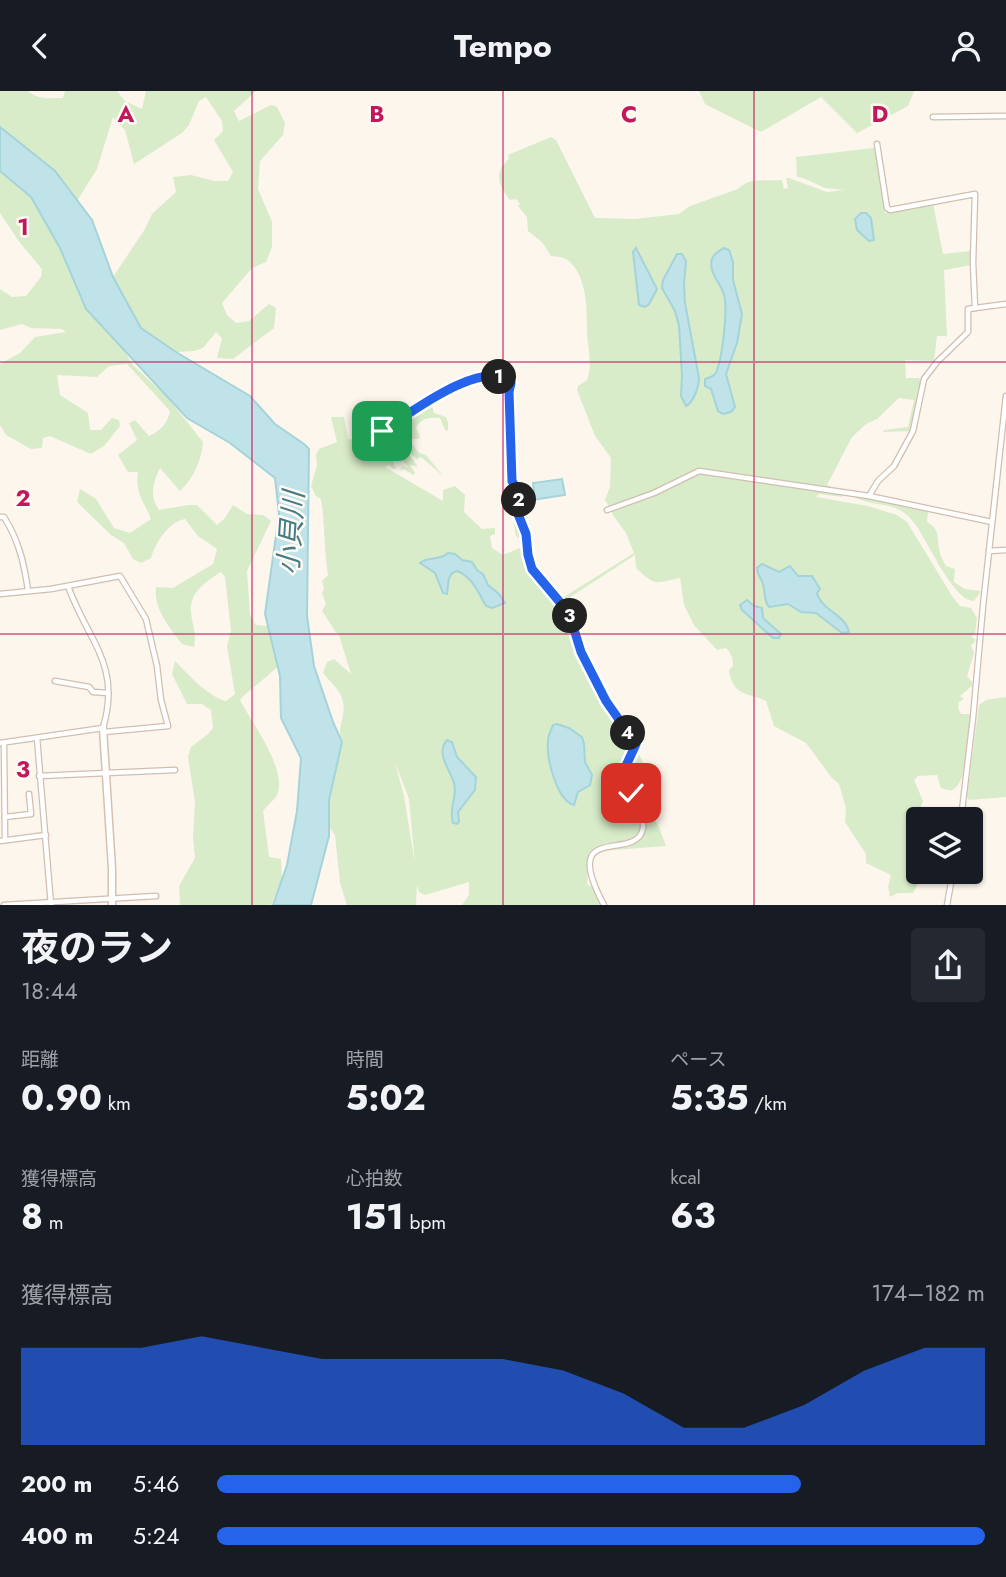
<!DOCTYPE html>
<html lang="ja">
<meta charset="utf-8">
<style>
:root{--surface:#171b24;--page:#242831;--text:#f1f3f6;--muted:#9ea1a6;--accent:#2563eb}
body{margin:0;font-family:Jost,"Noto Sans JP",sans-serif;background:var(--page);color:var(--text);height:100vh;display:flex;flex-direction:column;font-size:26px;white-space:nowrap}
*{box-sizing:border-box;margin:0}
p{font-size:23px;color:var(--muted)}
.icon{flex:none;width:38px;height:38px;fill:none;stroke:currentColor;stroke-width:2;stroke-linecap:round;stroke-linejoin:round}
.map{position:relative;height:814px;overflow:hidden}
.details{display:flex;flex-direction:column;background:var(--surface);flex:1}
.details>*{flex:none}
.fabs{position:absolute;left:906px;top:716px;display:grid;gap:14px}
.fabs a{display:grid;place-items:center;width:77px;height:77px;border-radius:7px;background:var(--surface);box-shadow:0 2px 5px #0004;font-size:35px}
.pin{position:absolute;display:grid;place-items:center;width:60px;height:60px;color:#fff;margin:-30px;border-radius:14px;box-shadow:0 4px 10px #0006}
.km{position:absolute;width:35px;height:35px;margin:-18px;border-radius:50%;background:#222;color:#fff;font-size:19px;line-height:35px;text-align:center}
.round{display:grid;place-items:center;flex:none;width:74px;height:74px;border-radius:7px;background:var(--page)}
.head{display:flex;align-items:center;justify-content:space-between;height:119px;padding:0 21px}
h1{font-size:38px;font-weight:700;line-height:52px}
.stats{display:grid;grid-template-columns:repeat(3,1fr);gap:10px;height:119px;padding:7px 21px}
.stats div{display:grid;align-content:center}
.stats b{font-size:35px;font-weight:700}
.stats small{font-size:19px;font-weight:400}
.stats p{font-size:19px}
.chart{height:196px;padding:14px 21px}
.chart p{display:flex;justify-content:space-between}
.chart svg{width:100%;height:126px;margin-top:7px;fill:var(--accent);opacity:.7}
ul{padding:0 21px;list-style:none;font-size:23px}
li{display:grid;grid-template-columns:112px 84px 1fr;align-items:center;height:52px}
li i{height:18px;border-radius:9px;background:var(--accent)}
header{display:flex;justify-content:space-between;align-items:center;height:91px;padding:0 21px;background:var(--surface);font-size:32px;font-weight:700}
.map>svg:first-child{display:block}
</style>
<header><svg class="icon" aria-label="back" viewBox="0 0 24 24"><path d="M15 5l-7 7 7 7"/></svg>Tempo<svg class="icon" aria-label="person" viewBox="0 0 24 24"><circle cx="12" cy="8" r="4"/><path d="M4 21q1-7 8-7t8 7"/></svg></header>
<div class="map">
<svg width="1006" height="814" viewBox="0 0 1006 814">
<rect width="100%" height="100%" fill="#fdf6ec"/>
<g fill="#d8ecc9" fill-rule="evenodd">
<path d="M0 0H28C38 9 50 7 63 7L65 0H117L125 10 142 18 146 0H256L234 20 239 30 271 14 277 16 285 32 283 44 260 70 258 98 272 131V156L266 171 252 177 222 212 227 224 236 232 249 230 269 213 276 217 274 237 233 268 217 267 222 247 216 241 203 257 194 260 176 261 141 237 113 186 145 138 152 123 176 101 173 86 191 84 214 90H228L233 81 214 49 223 40 222 30 206 6 199 10 189 34 182 42 134 73 125 39 113 26 97 78 77 110 55 80 0 36Z"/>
<path d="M699 0H914L908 15 857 42 821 6 761 41 705 13Z"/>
<path d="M551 46 556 49 595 127 635 128 679 123 690 115 738 98C750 85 767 91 782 89L784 98 788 97 786 87H789L827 101 844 99 825 97 803 87 797 86 796 66 874 57 876 58 885 122 933 113 943 163 970 160 971 174 944 179 947 245H937L934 270 905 269 906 287H919L921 289 911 340 883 341 884 339 908 336 914 309 899 307 877 328 866 333 852 346 827 394 837 398 843 406 819 403 816 406 868 415 897 424 907 431 952 505 960 515 971 517 977 527 975 543 971 546 975 548V551L971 554 974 562 967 585 972 591V595L960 605 964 608 959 611 958 617 961 623H969L970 626C968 642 969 692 952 699 949 700 944 698 941 697L937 684 918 685 914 689 923 710 920 718 925 728H919V780L924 781 913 802H898L890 806 888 796 891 784 866 772V763L845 731 846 717 839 693 832 687 806 652 774 635 766 610C746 601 733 605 729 579L733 575C733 567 731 562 726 557L717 559 694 534 684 514 680 487C655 492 656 496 636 477L635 464 558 514 568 526 578 562 603 611 631 654 622 680 640 727V739L632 748 598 755 589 766 587 793 593 797 601 814H462L469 804V791L425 804 419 801 417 794 416 814H347L340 792 335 744 329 736V712L342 651C336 638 346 625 343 611 341 599 330 591 323 582L327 571 334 568 351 583 338 541 337 543 335 540 322 520 326 513 322 502 324 497 322 490 328 484C324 458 325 433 321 408L316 405 311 395 317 374 316 364 319 358 337 351 331 326H344L348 348 354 349 356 357 372 351 373 347 437 309 432 315 434 322 446 326 448 331V340L445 339 440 327C431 326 420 327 416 337L420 346 418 348 400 347 389 351 397 355 412 353 419 362 426 364 443 385 421 366 417 368 410 362H408L418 376 410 374 415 382 413 384 404 378 400 379 403 375 408 376 401 368 393 371 396 377 393 378 389 374 385 376 443 410V399L455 395 465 404 464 421 482 438 495 437V443L490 445 492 457 503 464 522 456V449L516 445 513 427 517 415V429L525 448 526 471 533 483 556 511 634 462 626 442 612 423 613 420 623 417 621 412 609 415 605 409 610 396 611 367 595 345 577 299 578 295 587 289C594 271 586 253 587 235 587 216 586 187 571 172 566 166 559 166 551 165L542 151 528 140 527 126 518 115 520 113 516 108 510 109C498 95 494 80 509 68L508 64ZM395 671 409 708 415 773 404 705Z"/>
<path d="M0 80 31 106 133 274 168 307 203 351C202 369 193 388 180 400L160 377C153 391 149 405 159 419L188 414H197L217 434 225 427 233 414 247 423 263 424 271 430 247 480 250 524 256 534 268 535 278 575C269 585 245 602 240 609 251 631 288 678 277 704 274 709 267 715 263 720L269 766 281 768 282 788 271 814H180L179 795 195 767 193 746 195 711 188 666 191 656 208 643 213 637 211 619 202 613H187L172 583 175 570C189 584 207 605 226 610L235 603 227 555 231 540 225 486 221 481C207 490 189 501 191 521 192 534 197 542 194 556L182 553C170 537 153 517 156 496L173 497 213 473 217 458 198 445 185 428C168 431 156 451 151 467L141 472 133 468 124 452 111 444 77 411 80 398 96 408 114 437 130 442 151 428C144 410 135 404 138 381H128L118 364 137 349 129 332 135 329 149 345C160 340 168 332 170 320L127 273 109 275 97 286 57 284 60 304 88 322 90 339H101L112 327 119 329 120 335 104 355 91 363 50 345 43 347 42 357 31 358 6 344 0 334V273L20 262 35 246 66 241 62 238 31 237 22 233 0 239V198L12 206 26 205 41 186 42 178 20 152 0 122Z"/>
<path d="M852 405 926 419 928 421 927 431C940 438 937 446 939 458 940 464 943 470 946 475L955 478 954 491 965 498 981 500 974 510C953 510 928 450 915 433 897 407 874 418 852 405Z"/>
<path d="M1006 606V706L969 709 967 706 979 614 986 609Z"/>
<path d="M637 660 643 671 637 676 641 690 643 713 648 724 655 729 659 736 666 755 599 760C613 753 628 758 642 748L645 730 627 678Z"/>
</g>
<g fill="#bfe3e8" stroke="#a5d3da" stroke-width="2">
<path d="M0 36 55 80 92 129 113 186 141 237 176 261 250 305 275 333 304 353 309 358 307 525 314 575 333 631 342 651 329 709V745L311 814H273L287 774 297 720 301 667 281 627 280 585 265 523 279 423 275 387 230 352 187 327 86 218 60 157 31 106 0 80Z"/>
<path d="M861 122H866L871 127 874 149 869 150 857 139 855 128Z"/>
<path d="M636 157 657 198 649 213 645 216 639 214 633 161Z"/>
<path d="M724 157 729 159 733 171V189L742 223 737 252 726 283 735 316 731 321 723 323 718 320 711 298 705 295V288C709 287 712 286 715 283 722 273 728 218 724 204 721 192 708 182 712 168 714 162 719 160 724 157Z"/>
<path d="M677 163H682L686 170 684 194 685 212 699 287C699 295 694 311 686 315L681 305 682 284 679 235 675 220 662 197 663 189Z"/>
<path d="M562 388 565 404 525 410 524 403 534 401 533 392Z"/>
<path d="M448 462 455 463 462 469 472 471 477 479 483 483 488 494 499 503 505 512 492 517 486 515C479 503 472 485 457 480 446 483 449 494 447 503L443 502 435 482 420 472C428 465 440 470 448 462Z"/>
<path d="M762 473 779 481 790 475 798 485H812L820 498 817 502C821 519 845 523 849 541L842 542 816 522 801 521 788 513 769 516C763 509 766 502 763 493 761 486 757 484 757 477Z"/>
<path d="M747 509 754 515 762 517 763 527 781 543 779 547H773L742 519 740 514Z"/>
<path d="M557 633 569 637 582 646 584 653 585 671 592 684 590 694 578 701 574 714C557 710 546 667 548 650 548 644 551 640 553 634Z"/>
<path d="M447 649 452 651 457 666 476 686 475 699 458 721 459 731 457 733 453 732C448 717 458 706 454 692 450 678 435 663 447 649Z"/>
</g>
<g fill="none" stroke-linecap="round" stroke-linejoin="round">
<defs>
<g id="street">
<path d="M933 26 1006 25"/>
<path d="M877 53 887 117 890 119 975 103 973 172 975 217"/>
<path d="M356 353C371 346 385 338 399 330 423 315 485 266 511 292L508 301 512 390 518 402V423L526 443 528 464 532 478 569 522 581 561 606 610 636 653 625 674 624 679C627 696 645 721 643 737 637 773 558 728 604 814"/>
<path d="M607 419 654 402 699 380 869 405"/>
<path d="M0 426H4C19 450 24 472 28 499"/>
<path d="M992 431 869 405 878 390 894 375 913 340 924 288 937 271 968 241V218L1006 213"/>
<path d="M989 460 1006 459"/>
<path d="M0 503 51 498 120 485 146 528 157 575 161 609 168 635 104 641"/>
<path d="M55 590 89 596 93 601 108 602"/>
<path d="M37 647 51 814"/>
<path d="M0 652 103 637C122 573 87 549 68 495"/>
<path d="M4 652 5 749"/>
<path d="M39 685 175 679"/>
<path d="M5 726 31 723 29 703"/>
<path d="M961 728 973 627 983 515 1006 305"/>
<path d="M0 750 46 744"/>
<path d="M4 814 156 805"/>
<path d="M947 814 953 780"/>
</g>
<path id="secondary" d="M103 637 112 778V814"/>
</defs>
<use href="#street" stroke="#d1beb0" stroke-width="7"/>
<use href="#secondary" stroke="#d6c0b0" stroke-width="9"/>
<use href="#street" stroke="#fff" stroke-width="4.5"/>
<use href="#secondary" stroke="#fff" stroke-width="6"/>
</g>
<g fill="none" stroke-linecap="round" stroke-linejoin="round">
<defs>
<path id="route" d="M382 340C408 324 483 265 511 292L509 301 512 390 519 402 518 423 526 443 528 464 532 478 569 522 581 561 606 610 636 653 624 679 631 702"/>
</defs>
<use href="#route" stroke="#fff" stroke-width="14"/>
<use href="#route" stroke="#2563eb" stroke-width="9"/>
</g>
<path fill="none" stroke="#c2185b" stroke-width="2" stroke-opacity="0.55" d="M252 0V814M503 0V814M754 0V814M0 271H1006M0 543H1006"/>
<g text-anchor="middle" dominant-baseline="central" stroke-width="5" stroke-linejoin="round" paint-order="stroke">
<g font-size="28" font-style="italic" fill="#437c86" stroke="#fffaf3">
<text transform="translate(291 442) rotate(-86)">小貝川</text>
</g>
</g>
<g font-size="23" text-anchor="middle" font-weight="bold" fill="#c2185b" stroke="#fffaf3" stroke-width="5" stroke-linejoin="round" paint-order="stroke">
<text x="126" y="31">A</text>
<text x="377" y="31">B</text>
<text x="629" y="31">C</text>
<text x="880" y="31">D</text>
<text x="23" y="144">1</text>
<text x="23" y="415">2</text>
<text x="23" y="686">3</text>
</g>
</svg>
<div class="fabs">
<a><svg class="icon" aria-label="layers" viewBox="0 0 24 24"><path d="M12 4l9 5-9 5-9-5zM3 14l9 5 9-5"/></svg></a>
</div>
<div class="pin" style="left:382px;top:340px;background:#1e9e55"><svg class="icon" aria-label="arrive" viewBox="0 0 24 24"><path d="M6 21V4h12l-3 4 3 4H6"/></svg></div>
<div class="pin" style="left:631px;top:702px;background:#d93025"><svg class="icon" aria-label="check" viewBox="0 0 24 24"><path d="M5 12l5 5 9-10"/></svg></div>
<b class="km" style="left:499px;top:286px">1</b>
<b class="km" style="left:519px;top:409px">2</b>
<b class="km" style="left:570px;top:525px">3</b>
<b class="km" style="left:628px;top:642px">4</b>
</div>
<section class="details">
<div class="head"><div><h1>夜のラン</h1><p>18:44</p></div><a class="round"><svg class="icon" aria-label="share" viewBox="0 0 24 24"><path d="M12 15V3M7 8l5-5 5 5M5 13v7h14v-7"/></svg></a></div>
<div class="stats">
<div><p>距離</p><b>0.90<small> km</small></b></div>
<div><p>時間</p><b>5:02</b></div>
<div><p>ペース</p><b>5:35<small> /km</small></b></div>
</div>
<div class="stats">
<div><p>獲得標高</p><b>8<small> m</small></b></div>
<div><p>心拍数</p><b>151<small> bpm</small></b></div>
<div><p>kcal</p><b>63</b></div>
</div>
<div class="chart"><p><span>獲得標高</span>174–182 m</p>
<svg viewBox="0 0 160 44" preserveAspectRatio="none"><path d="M0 44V10L10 10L20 10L30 6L40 10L50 14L60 14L70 14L80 14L90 18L100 26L110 38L120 38L130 30L140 18L150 10L160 10V44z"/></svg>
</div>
<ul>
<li><b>200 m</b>5:46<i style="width:76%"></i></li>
<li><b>400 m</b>5:24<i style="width:100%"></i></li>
</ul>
</section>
